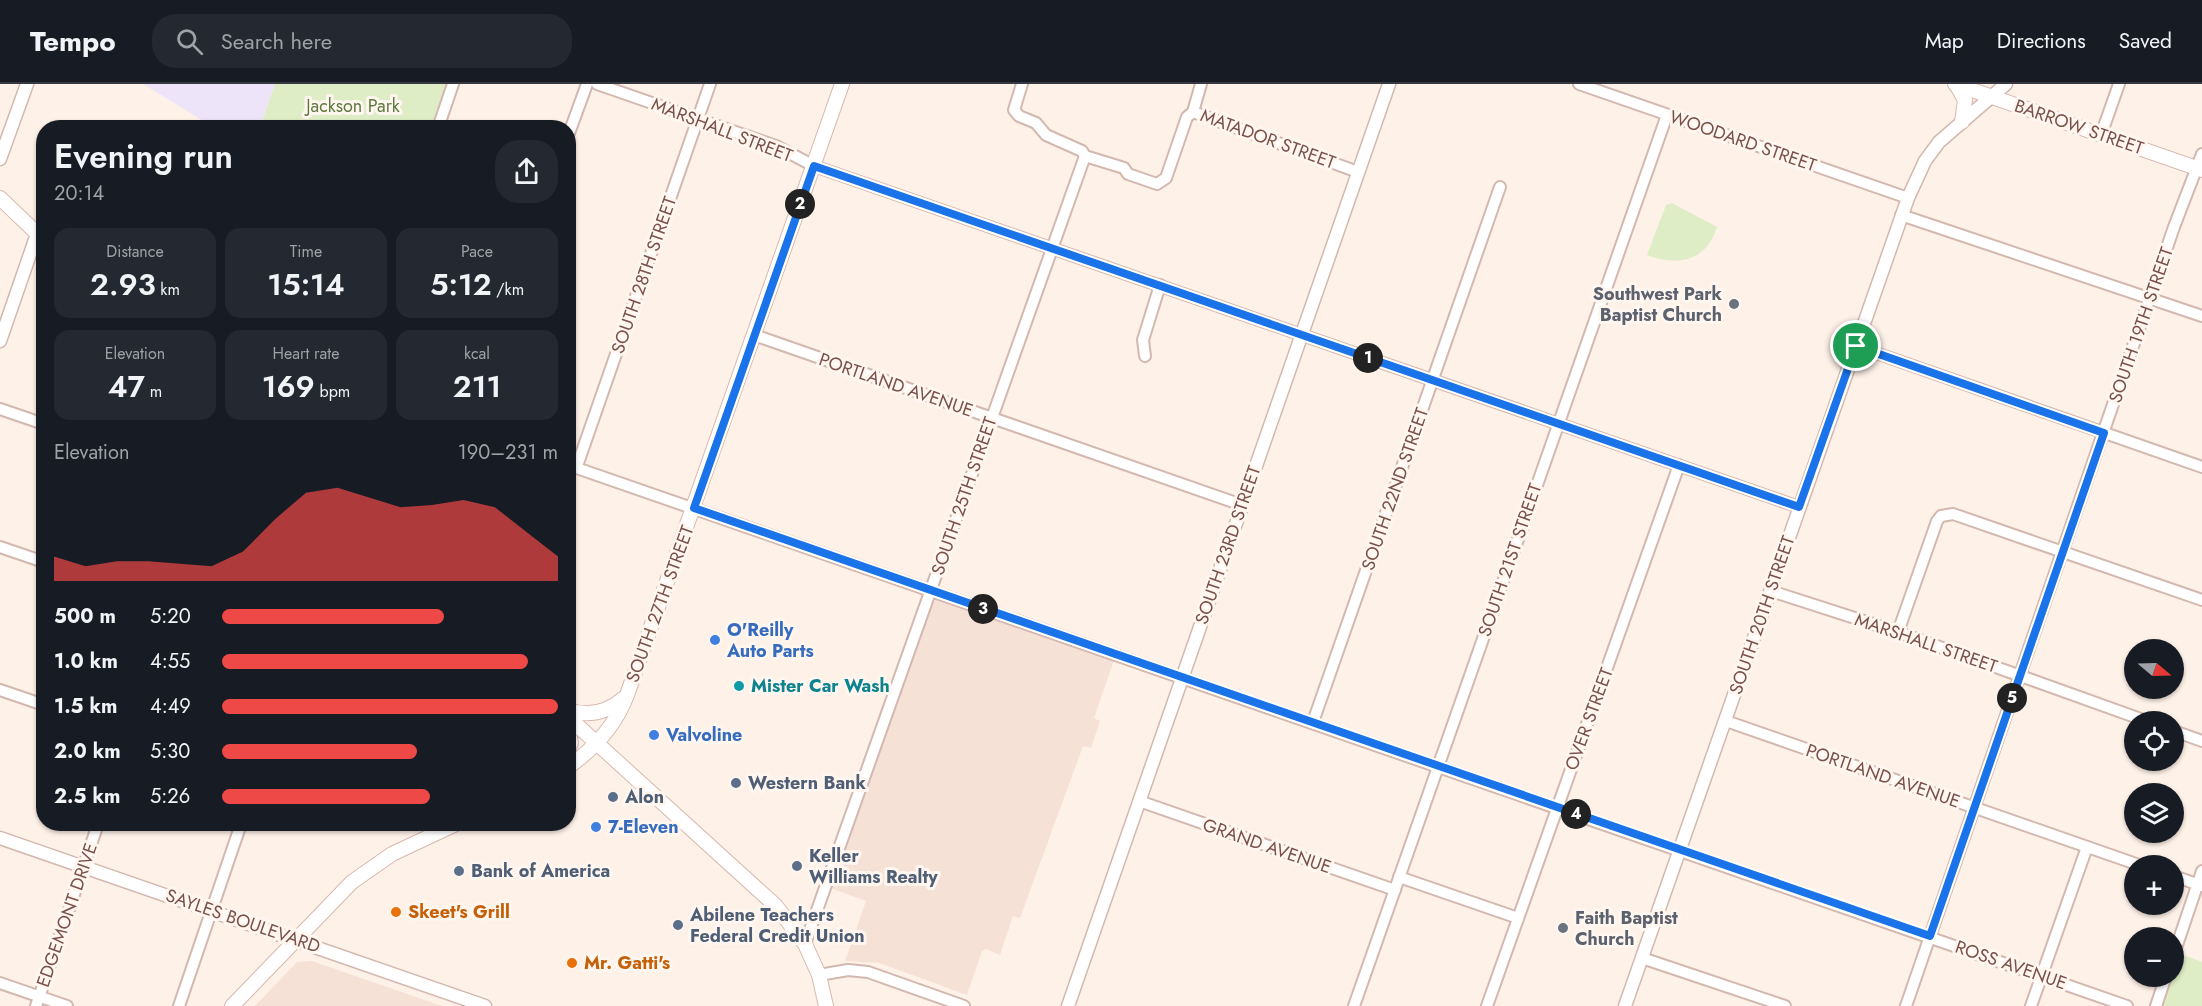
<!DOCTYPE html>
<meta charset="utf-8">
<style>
:root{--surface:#171b24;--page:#242831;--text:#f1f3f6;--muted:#9ea1a6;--line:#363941;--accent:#ee4847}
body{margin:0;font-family:Jost,sans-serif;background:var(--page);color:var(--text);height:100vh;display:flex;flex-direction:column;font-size:22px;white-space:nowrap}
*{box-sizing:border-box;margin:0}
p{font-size:20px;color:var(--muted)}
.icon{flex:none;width:33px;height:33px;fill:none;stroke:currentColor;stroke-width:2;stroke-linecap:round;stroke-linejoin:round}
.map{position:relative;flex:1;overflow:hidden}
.side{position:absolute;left:36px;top:36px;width:540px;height:711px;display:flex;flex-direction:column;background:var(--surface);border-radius:24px;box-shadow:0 2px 4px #0004}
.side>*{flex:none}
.needle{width:39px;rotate:109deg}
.fabs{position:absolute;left:2124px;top:555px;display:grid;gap:12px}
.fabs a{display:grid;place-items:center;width:60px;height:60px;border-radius:50%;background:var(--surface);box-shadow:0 2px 4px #0004;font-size:30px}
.pin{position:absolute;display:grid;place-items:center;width:51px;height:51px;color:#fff;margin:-26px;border:3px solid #fff;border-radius:50%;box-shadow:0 2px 6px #0007}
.km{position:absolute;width:30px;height:30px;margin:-15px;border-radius:50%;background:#222;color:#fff;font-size:16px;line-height:30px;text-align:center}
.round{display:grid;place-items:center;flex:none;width:63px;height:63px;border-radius:24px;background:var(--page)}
.head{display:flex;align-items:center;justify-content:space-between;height:102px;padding:0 18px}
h1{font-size:33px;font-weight:600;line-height:45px}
.figures{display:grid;grid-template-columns:repeat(3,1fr);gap:9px;height:102px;padding:6px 18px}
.figures div{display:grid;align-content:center;border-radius:15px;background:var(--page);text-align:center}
.figures b{font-size:30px;font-weight:600}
.figures small{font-size:16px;font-weight:400}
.figures p{font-size:16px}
.chart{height:168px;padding:12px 18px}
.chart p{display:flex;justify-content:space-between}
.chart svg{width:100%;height:108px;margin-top:6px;fill:var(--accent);opacity:.7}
ul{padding:0 18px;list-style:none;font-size:20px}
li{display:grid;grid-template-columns:96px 72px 1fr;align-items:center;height:45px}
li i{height:15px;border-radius:8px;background:var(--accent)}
header{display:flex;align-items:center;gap:36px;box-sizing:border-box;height:84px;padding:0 30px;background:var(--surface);border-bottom:2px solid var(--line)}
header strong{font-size:28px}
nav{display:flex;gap:33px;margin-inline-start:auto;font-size:21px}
.search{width:420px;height:54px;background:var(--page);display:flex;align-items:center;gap:15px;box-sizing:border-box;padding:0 21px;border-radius:24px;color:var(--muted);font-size:22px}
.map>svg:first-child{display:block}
</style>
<header>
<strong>Tempo</strong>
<div class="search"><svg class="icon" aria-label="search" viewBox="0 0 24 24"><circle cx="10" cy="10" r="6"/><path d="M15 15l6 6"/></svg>Search here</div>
<nav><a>Map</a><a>Directions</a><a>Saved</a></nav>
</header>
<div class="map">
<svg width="2202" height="922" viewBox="0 0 2202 922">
<rect width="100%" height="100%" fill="#fef1e8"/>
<g fill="#f6e1d6">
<path d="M938 514 1114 576 1094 634 1100 637 1091 664 1083 662 1020 834 1013 832 1000 871 986 865 982 867 967 911 879 879 845 877 866 817 830 804 932 519Z"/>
<path d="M312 877 442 922H255L297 878Z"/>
</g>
<path fill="#eee4fa" d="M143 0H275L260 43 215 44Z"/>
<g fill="#deedc5">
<path d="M275 0H446L431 43H260Z"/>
<path d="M1672 119 1717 143C1706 177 1679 183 1647 171L1666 121Z"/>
<path d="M2181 870 2202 878V922H2163Z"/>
</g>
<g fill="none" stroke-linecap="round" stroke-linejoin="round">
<defs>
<g id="minor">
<path d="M597 0 776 62 814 82 1799 423"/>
<path d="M1579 0 1908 114"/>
<path d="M1193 28 1201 0"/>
<path d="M438 44 453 0"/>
<path d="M2101 51 2119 0"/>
<path d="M568 52 587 0"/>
<path d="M1085 72 1124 84 1128 90 1157 100 1166 94 1187 33 1193 28 1358 88"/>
<path d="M1901 131 2202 232"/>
<path d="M754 251 1242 421"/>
<path d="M1856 262 2202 383"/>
<path d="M1145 272 1143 256 1160 201"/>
<path d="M0 325 44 340"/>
<path d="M568 381 2127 922"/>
<path d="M577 382 710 0"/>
<path d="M0 463 44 478"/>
<path d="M1771 507 1898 548 2149 638"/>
<path d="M1898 548 1937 437 1941 432 1953 430 2202 516"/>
<path d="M0 606 44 621"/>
<path d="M1726 637 2142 782"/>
<path d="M1313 638 1500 103"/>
<path d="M2174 647 2202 657"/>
<path d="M1139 717 1395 806"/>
<path d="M2174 792 2202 802"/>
<path d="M1399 793 1518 834"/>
<path d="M805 860 1085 72 1082 67 1046 51 1036 39 1019 32 1014 26 1022 0"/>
<path d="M2174 870 2202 787"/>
<path d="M1642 874 1785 922"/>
<path d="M819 891 848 886 868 888 964 922"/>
<path d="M0 899 67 922"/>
<path d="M36 922 98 740"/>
<path d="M179 922 241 740"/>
<path d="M1354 922 1667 31"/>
<path d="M1487 922 1679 381"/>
<path d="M1906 922 2174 143 2202 70"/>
<path d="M2031 922 2087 763"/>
<path d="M2156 922 2166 892"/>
</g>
<g id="tertiary">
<path d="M0 75 27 0"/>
<path d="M0 257 37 150"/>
<path d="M0 754 485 922"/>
<path d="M1068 922 1389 0"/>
<path d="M1625 922 1908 114 1925 77 1939 58 2006 0"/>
</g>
<g id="secondary">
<path d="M1955 0 2202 86"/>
<path d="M1956 0 1965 16 1962 38"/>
<path d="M0 114 44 156"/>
<path d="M568 626C589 633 608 628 624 614"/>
<path d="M568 633 776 822 805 860 819 891 826 922"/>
<path d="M568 645 571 659 568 665"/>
<path d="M568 683C594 665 616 640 627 611L842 0"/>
<path d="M232 922 352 798 392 770 456 740"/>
</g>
</defs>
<use href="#minor" stroke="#d3b8af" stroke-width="14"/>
<use href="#tertiary" stroke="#d3b8af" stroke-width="15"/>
<use href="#secondary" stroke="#d9b8af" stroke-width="16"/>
<use href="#minor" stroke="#fff" stroke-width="10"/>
<use href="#tertiary" stroke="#fff" stroke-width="12"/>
<use href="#secondary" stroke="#fff" stroke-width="14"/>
</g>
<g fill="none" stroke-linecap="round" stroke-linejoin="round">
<defs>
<path id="route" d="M814 82 1799 423 1856 262 2104 349 1930 852 694 424Z"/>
</defs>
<use href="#route" stroke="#fff" stroke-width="12"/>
<use href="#route" stroke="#1a73e8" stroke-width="8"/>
</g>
<g fill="#6b7280" stroke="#fff6f0" stroke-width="2">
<circle cx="1734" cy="220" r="6"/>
<circle cx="1563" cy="844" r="6"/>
</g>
<g fill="#3f7fe0" stroke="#fff6f0" stroke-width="2">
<circle cx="715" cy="556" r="6"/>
<circle cx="654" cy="651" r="6"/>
<circle cx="596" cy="743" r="6"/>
</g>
<circle fill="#0f9aa8" stroke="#fff6f0" stroke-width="2" cx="739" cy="602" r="6"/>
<g fill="#5c6f8a" stroke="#fff6f0" stroke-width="2">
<circle cx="736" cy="699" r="6"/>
<circle cx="613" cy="713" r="6"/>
<circle cx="797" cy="782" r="6"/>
<circle cx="459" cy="787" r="6"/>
<circle cx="678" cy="841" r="6"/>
</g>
<g fill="#e8710a" stroke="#fff6f0" stroke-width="2">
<circle cx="396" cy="828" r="6"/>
<circle cx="572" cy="879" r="6"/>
</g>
<g text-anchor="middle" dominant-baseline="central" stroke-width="6" stroke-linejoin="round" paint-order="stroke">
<g font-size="18" fill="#5d7a3e" stroke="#fff6f0">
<text x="353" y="22">Jackson Park</text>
</g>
<g font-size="18" fill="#7a514a" stroke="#fff6f0">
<text transform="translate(2079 43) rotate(19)">BARROW STREET</text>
<text transform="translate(722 46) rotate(21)">MARSHALL STREET</text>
<text transform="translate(1268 55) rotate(20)">MATADOR STREET</text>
<text transform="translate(1743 57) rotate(19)">WOODARD STREET</text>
<text transform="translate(644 191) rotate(-71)">SOUTH 28TH STREET</text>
<text transform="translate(2141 241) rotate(-71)">SOUTH 19TH STREET</text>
<text transform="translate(896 301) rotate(19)">PORTLAND AVENUE</text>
<text transform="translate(1395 405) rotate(-71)">SOUTH 22ND STREET</text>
<text transform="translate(964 412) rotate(-71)">SOUTH 25TH STREET</text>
<text transform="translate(1228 461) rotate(-71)">SOUTH 23RD STREET</text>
<text transform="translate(1510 476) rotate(-71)">SOUTH 21ST STREET</text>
<text transform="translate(660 520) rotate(-70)">SOUTH 27TH STREET</text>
<text transform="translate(1762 531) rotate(-71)">SOUTH 20TH STREET</text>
<text transform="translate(1926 559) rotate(19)">MARSHALL STREET</text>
<text transform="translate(1589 635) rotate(-70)">OVER STREET</text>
<text transform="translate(1883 692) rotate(19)">PORTLAND AVENUE</text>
<text transform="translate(1267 762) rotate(19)">GRAND AVENUE</text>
<text transform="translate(67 831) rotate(-71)">EDGEMONT DRIVE</text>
<text transform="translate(243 837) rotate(19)">SAYLES BOULEVARD</text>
<text transform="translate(2011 881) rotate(19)">ROSS AVENUE</text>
</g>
<g font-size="18" font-weight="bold" fill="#5b616d" stroke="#fff6f0" text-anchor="end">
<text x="1722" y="210">Southwest Park<tspan x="1722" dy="21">Baptist Church</tspan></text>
<text x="1575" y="834" text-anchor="start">Faith Baptist<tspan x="1575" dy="21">Church</tspan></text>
</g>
<g font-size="18" font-weight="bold" fill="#366cbe" stroke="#fff6f0" text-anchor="start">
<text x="727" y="546">O'Reilly<tspan x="727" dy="21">Auto Parts</tspan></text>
<text x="666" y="651">Valvoline</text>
<text x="608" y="743">7-Eleven</text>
</g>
<g font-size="18" font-weight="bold" fill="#0d838f" stroke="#fff6f0" text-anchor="start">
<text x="751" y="602">Mister Car Wash</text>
</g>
<g font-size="18" font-weight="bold" fill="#4e5e75" stroke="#fff6f0" text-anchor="start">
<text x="748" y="699">Western Bank</text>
<text x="625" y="713">Alon</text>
<text x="809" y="772">Keller<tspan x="809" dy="21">Williams Realty</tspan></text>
<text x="471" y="787">Bank of America</text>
<text x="690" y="831">Abilene Teachers<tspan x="690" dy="21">Federal Credit Union</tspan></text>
</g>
<g font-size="18" font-weight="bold" fill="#c56008" stroke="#fff6f0" text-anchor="start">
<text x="408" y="828">Skeet's Grill</text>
<text x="584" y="879">Mr. Gatti's</text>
</g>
</g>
</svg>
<div class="fabs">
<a><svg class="needle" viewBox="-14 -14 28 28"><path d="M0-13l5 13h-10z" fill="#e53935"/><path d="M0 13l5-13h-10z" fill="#9ea1a6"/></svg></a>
<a><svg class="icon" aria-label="locate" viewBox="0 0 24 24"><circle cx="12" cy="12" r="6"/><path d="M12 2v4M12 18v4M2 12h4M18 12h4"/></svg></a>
<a><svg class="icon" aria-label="layers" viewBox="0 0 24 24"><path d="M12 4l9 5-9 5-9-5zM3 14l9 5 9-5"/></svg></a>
<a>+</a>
<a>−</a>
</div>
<div class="pin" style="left:1856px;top:262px;background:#1e9e55"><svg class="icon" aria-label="arrive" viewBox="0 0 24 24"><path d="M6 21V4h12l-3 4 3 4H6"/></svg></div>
<b class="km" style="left:1368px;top:274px">1</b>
<b class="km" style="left:800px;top:120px">2</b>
<b class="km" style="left:983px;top:525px">3</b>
<b class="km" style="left:1576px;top:730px">4</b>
<b class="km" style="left:2012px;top:614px">5</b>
<section class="side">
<div class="head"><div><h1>Evening run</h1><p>20:14</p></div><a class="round"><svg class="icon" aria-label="share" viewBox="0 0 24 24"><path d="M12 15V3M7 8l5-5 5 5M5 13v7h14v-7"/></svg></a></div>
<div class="figures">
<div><p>Distance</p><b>2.93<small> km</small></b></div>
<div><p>Time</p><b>15:14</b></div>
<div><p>Pace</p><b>5:12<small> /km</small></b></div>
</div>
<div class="figures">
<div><p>Elevation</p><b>47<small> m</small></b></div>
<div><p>Heart rate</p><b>169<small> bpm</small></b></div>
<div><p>kcal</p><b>211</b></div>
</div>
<div class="chart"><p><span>Elevation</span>190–231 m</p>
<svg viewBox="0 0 160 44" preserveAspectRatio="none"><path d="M0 44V34L10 38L20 36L30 36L40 37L50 38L60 32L70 19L80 8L90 6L100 10L110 14L120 13L130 11L140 14L150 24L160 34V44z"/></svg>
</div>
<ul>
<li><b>500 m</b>5:20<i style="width:66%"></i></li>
<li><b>1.0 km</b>4:55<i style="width:91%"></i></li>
<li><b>1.5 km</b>4:49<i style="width:100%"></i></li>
<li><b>2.0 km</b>5:30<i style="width:58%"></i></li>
<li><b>2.5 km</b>5:26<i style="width:62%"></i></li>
</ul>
</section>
</div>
